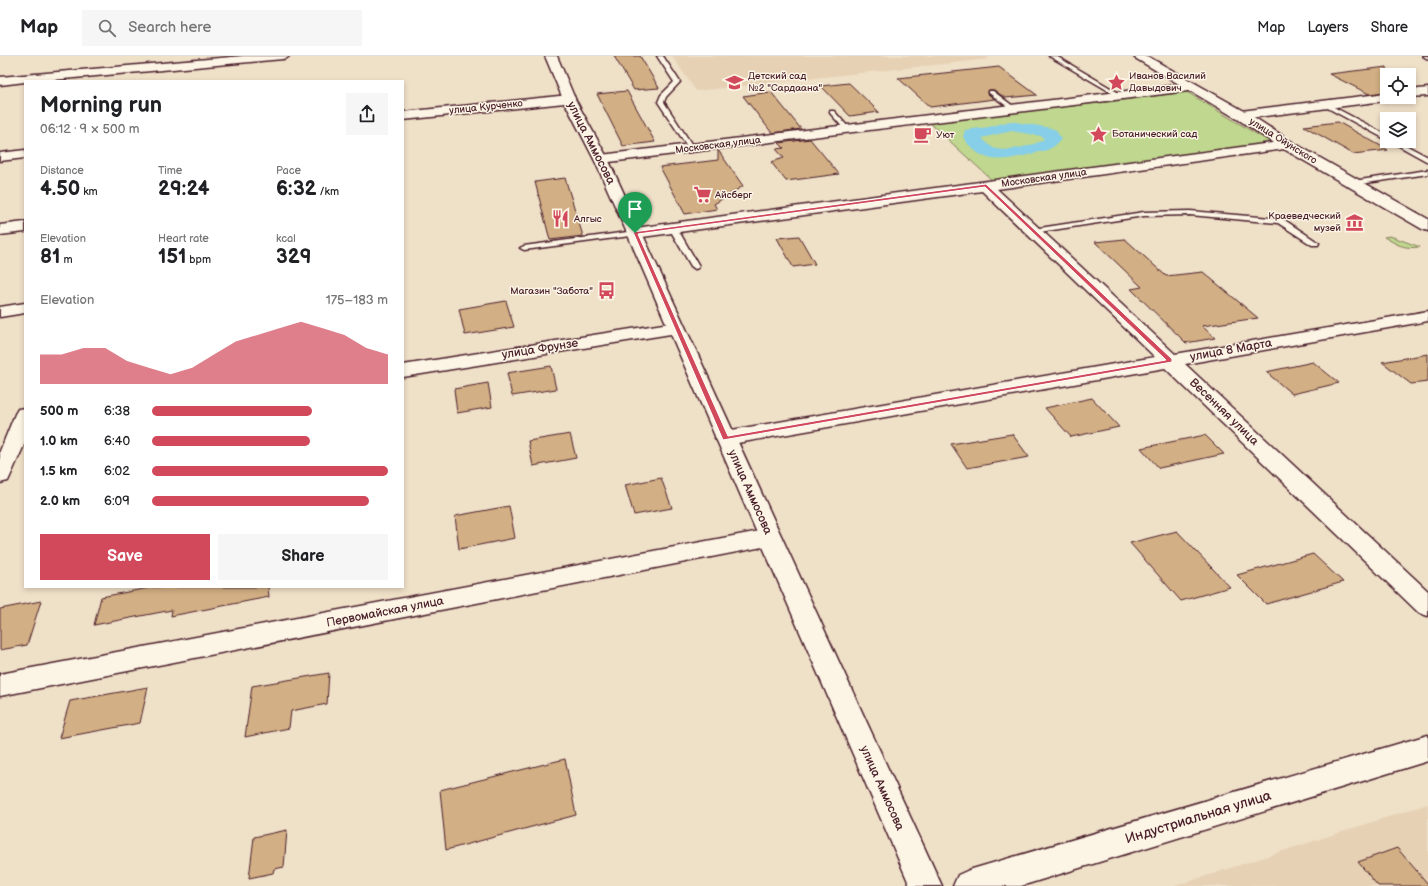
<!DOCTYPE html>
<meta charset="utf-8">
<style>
:root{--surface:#fff;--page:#f6f6f6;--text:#202124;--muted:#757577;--line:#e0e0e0;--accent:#d1495b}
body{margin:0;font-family:"Balsamiq Sans",sans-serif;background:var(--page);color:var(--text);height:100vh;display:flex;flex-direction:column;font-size:15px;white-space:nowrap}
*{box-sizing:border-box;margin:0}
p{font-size:13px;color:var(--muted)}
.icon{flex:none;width:22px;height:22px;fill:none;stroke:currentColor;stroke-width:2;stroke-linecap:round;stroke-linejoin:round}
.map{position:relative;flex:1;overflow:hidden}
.drawer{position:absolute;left:24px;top:24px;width:380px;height:508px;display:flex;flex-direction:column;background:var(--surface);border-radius:0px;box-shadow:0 2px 6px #0003}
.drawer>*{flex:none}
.fabs{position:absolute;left:1380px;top:12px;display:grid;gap:8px}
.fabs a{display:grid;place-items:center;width:36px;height:36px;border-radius:0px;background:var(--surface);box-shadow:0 2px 6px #0003;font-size:20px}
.pin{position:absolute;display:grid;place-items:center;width:34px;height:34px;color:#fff;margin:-41px -17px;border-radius:50% 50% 50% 0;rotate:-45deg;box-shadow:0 0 4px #0007}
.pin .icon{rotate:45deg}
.round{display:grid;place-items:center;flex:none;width:42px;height:42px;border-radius:0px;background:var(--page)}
.head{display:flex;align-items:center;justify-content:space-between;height:68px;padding:0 16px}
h1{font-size:22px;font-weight:600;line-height:30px}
.metrics{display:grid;grid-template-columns:repeat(3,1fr);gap:6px;height:68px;padding:4px 16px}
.metrics div{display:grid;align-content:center}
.metrics b{font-size:20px;font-weight:600}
.metrics small{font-size:11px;font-weight:400}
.metrics p{font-size:11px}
.chart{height:112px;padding:8px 16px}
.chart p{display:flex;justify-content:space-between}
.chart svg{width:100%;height:72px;margin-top:4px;fill:var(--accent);opacity:.7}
.cta{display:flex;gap:8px;margin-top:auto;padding:8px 16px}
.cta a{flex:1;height:46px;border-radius:0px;background:var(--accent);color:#fff;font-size:16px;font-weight:600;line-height:46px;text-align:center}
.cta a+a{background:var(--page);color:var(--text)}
ul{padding:0 16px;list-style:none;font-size:13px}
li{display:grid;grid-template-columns:64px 48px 1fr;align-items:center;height:30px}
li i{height:10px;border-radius:5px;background:var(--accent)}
header{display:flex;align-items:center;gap:24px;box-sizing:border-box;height:56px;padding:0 20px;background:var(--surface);border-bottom:1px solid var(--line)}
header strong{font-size:19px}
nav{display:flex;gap:22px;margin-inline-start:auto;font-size:14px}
.search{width:280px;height:36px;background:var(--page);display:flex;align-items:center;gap:10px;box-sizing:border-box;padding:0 14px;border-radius:0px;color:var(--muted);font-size:15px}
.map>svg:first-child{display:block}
</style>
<header>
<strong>Map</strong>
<div class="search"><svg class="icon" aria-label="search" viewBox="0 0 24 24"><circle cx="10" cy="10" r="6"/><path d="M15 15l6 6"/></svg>Search here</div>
<nav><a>Map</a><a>Layers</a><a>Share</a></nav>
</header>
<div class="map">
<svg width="1428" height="830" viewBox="0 0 1428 830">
<rect width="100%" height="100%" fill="#efe0c8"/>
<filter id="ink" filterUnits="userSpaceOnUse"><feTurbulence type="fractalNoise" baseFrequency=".025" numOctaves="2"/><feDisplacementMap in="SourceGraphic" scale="8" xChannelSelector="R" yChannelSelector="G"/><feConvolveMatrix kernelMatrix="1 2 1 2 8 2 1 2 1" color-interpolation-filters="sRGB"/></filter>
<g filter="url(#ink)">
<g fill="#e6d1b4">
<path d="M672 0H985L989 3 696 35Z"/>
<path d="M1428 748V830H1175Z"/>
</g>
<g fill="#bfd78e" stroke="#847b5c">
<path d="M1187 36 1273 88 993 125 930 67Z"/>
<path d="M1390 180 1420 191C1403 193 1398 189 1384 181Z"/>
</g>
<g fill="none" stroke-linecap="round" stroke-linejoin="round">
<path fill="#87cfe8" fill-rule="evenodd" d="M1010 65 1051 72 1056 74 1061 83C1054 93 1047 94 1035 97 1005 105 983 111 963 81L965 74 989 71ZM1011 75 1041 80 1044 83C1036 89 1008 96 997 93 991 92 986 86 982 82Z"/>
</g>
<g fill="#d2af84" stroke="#4a1f2b">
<path d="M614 0H640L659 32 634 34Z"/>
<path d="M999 11 1037 39 1005 42 994 34H989L988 38 995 43 930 51 898 22Z"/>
<path d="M1387 11V36L1369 38 1329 18Z"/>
<path d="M849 27 879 56 850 60 821 30Z"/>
<path d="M627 35 655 86 623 90 597 38Z"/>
<path d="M771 36 801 73 772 77 743 40Z"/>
<path d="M1338 66 1388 94 1353 98 1304 70Z"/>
<path d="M810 83 839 118 786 125 771 106 784 102 776 93 784 92 779 87Z"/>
<path d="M718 94 743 130 714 148 717 153 685 158 660 111 718 104Z"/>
<path d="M565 122 583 180 550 184 535 126Z"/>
<path d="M799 180 815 208 793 211 777 182Z"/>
<path d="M1125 183 1166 220 1203 216 1258 262 1202 270 1215 282 1186 287 1131 233 1142 231 1095 186Z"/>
<path d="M506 245 514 271 465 279 459 253Z"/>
<path d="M1428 298V326L1411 328 1382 306Z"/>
<path d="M1313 306 1339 327 1292 338 1266 316Z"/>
<path d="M551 310 556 333 512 340 507 317Z"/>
<path d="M488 327 492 351 457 357 454 333Z"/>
<path d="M1092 342 1119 371 1071 381 1045 352Z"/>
<path d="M570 378 576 402 533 410 528 385Z"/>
<path d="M1012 378 1029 401 967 412 951 388Z"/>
<path d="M1205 379 1224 398 1159 412 1141 392Z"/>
<path d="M661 422 672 452 634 459 625 429Z"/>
<path d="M509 450 515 482 459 493 455 460Z"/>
<path d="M1177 475 1230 531 1181 545 1130 487Z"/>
<path d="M1313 498 1343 526 1266 548 1237 519Z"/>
<path d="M154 531H268L269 541 171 560 172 554 94 569 101 541Z"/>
<path d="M41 545 27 589 0 594V553Z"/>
<path d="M329 617 327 648 291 655 289 672 245 681 252 630Z"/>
<path d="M148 631 140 667 59 682 70 645Z"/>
<path d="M565 703 576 759 446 794 440 734Z"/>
<path d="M287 774 284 811 274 813 273 817 249 822 254 781Z"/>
<path d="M1397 792 1428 828V830H1378L1358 806Z"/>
</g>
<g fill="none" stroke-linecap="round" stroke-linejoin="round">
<defs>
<g id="lane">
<path d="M657 0H663L680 26 666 41 664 46 694 92 693 93H689L658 46 661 39 674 26Z"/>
<path d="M1049 0H1056L1124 40 1119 41Z"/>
<path d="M1423 0H1428V3Z"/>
<path d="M989 35H993L1017 53 1012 54 989 37Z"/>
<path d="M1326 47 1387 79V84L1324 50 1323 49Z"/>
<path d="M830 55H834L849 72V74H845L830 57Z"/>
<path d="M1390 85H1398L1428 101V106Z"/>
<path d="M1428 114V118L1353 129 1349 127 1353 125Z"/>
<path d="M1190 155 1283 163 1319 187 1318 189H1312L1278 167 1190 159 1144 160 1033 177 1029 175 1033 173 1144 156Z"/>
<path d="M670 170H676L677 172 699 210 698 212 695 213 691 210 669 172Z"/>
<path d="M635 175H638V179L524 194 520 192 524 190Z"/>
</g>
<g id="street">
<path d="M243 0H289L287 2 283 3 41 25H25V26L0 29V21Z"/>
<path d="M1192 27 1196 28 1198 31 1196 34 601 107 596 106 594 103 596 100 601 99Z"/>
<path d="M1428 32V40L1406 41H1409V34Z"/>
<path d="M1387 37V41H1394L1392 44 1241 63 1236 62 1234 59 1236 56 1241 55Z"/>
<path d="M569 39 574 40 575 43 574 46 403 64V56Z"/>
<path d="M1287 85 1292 86 1294 89 1292 92 997 133 1175 298 1428 255V265L1185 308 1428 535V560L1419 557 1165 312 726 389 719 387 715 382 719 377 726 375 1155 301 982 135 635 182 629 180 627 177 629 174 635 172Z"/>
<path d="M25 94V102L0 105V97Z"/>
<path d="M25 166V176L0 179V169Z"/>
<path d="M25 247V257L0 261V251Z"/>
<path d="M676 266 683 268 685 272 683 276 403 321V309Z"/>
<path d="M25 352V387L8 425 0 427V395L15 358 18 353Z"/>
<path d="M770 473 778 476 782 482 778 488 0 640V618Z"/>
</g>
<g id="secondary">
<path d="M545 0H557L575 43 608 103 942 830H910L627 177 594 103 563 43Z"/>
<path d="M1133 0H1147L1246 56 1292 86 1428 163V175L1422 173 1282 92 1236 62 1135 2Z"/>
<path d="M1428 679V705L1021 830H953L958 819 969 814Z"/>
</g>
</defs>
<use href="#lane" stroke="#4a1f2b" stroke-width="3"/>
<use href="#street" stroke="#4a1f2b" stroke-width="3"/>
<use href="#secondary" stroke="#4a1f2b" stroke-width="3"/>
<use href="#lane" fill="#fcf5e5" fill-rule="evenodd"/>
<use href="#street" fill="#fcf5e5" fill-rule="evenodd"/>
<use href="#secondary" fill="#fcf5e5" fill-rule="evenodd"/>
</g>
</g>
<path fill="#d1495b" stroke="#fff" fill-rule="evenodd" d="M986 128 1172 303V306L723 384 633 176ZM985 131 1166 304 728 380 638 178Z"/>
<defs>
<symbol id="school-bare" viewBox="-9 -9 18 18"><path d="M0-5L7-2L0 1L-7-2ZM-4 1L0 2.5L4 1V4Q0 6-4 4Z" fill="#d1495b" stroke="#fcf5e5" stroke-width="2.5" paint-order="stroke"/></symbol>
<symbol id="sight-bare" viewBox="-9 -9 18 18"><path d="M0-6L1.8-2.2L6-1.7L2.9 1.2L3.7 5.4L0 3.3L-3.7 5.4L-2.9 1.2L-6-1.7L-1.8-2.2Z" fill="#d1495b" stroke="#fcf5e5" stroke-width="2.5" paint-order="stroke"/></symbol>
<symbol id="cafe-bare" viewBox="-9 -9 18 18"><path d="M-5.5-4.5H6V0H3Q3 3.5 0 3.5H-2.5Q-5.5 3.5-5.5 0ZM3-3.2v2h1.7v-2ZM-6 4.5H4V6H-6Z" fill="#d1495b" stroke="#fcf5e5" stroke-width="2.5" paint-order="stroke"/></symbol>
<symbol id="supermarket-bare" viewBox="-9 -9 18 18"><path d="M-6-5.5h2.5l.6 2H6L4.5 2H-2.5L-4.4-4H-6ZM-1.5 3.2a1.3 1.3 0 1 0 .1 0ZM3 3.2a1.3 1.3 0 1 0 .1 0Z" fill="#d1495b" stroke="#fcf5e5" stroke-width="2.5" paint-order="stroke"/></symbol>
<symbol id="restaurant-bare" viewBox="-9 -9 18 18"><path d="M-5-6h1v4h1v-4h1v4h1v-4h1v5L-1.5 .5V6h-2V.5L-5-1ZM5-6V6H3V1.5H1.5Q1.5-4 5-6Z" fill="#d1495b" stroke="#fcf5e5" stroke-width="2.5" paint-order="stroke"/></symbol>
<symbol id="museum-bare" viewBox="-9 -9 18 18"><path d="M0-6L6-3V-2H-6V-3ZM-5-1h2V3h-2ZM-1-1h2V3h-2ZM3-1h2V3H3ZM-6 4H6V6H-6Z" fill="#d1495b" stroke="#fcf5e5" stroke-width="2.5" paint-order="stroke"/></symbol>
<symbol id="bus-bare" viewBox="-9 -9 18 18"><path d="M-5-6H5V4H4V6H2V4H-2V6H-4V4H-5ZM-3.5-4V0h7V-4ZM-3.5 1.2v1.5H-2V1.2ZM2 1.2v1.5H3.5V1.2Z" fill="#d1495b" stroke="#fcf5e5" stroke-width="2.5" paint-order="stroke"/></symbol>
</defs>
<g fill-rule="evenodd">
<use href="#school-bare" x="722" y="14" width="25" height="25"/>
<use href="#sight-bare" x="1104" y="14" width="25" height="25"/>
<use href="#sight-bare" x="1086" y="66" width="25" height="25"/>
<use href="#cafe-bare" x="910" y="66" width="25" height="25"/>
<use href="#supermarket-bare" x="690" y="126" width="25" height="25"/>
<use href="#restaurant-bare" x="548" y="150" width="25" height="25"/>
<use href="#museum-bare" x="1342" y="154" width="25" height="25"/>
<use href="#bus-bare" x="594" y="222" width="25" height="25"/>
</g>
<g text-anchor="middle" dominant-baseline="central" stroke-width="3" stroke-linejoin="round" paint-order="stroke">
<g font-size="10" fill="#4a1f2b" stroke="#fcf5e5" text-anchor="start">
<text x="748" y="20">Детский сад<tspan x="748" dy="12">№2 "Сардаана"</tspan></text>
<text x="1129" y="20">Иванов Василий<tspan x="1129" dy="12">Давыдович</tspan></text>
<text x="1112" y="78">Ботанический сад</text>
<text x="936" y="79">Уют</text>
<text x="715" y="139">Айсберг</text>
<text x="1341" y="160" text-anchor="end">Краеведческий<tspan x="1341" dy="12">музей</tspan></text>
<text x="574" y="163">Алгыс</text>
<text x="593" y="235" text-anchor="end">Магазин "Забота"</text>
</g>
<g font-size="10" fill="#4a1f2b" stroke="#fcf5e5">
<text transform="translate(486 51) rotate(-6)">улица Курченко</text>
<text transform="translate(1283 85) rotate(32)">улица Ойунского</text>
<text transform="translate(718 89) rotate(-7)">Московская улица</text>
<text transform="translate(1044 122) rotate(-8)">Московская улица</text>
</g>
<g font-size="12" fill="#4a1f2b" stroke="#fcf5e5">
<text transform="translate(591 87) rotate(63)">улица Аммосова</text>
<text transform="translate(540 293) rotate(-9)">улица Фрунзе</text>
<text transform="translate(1231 294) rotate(-10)">улица 8 Марта</text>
<text transform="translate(1224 356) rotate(44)">Весенняя улица</text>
<text transform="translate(750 436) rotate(66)">улица Аммосова</text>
<text transform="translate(385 556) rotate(-11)">Первомайская улица</text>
<text transform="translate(882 732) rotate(66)">улица Аммосова</text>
</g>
<g font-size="14" fill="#4a1f2b" stroke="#fcf5e5">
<text transform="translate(1198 761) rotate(-17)">Индустриальная улица</text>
</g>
</g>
</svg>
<div class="fabs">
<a><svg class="icon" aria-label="locate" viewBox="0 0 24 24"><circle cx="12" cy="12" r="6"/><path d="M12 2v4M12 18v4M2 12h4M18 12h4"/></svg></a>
<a><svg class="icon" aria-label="layers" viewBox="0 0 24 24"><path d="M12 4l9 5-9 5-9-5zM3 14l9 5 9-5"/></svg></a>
</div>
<div class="pin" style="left:635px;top:177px;background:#1e9e55"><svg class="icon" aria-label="arrive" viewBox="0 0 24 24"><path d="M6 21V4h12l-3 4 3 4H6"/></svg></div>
<section class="drawer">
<div class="head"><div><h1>Morning run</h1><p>06:12 · 9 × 500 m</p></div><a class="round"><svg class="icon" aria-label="share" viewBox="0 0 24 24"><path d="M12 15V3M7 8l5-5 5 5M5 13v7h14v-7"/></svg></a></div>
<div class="metrics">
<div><p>Distance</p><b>4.50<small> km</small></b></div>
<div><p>Time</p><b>29:24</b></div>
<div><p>Pace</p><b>6:32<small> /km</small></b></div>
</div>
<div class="metrics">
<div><p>Elevation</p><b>81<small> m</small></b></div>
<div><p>Heart rate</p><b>151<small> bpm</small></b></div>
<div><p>kcal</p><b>329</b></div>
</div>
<div class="chart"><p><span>Elevation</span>175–183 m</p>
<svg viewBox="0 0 160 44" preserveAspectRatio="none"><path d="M0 44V26L10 26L20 22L30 22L40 30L50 34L60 38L70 34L80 26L90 18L100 14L110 10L120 6L130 10L140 14L150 22L160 26V44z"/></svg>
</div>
<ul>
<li><b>500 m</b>6:38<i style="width:68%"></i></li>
<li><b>1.0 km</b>6:40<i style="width:67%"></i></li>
<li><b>1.5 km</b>6:02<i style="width:100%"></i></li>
<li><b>2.0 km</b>6:09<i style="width:92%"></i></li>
</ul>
<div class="cta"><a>Save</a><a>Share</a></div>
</section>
</div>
